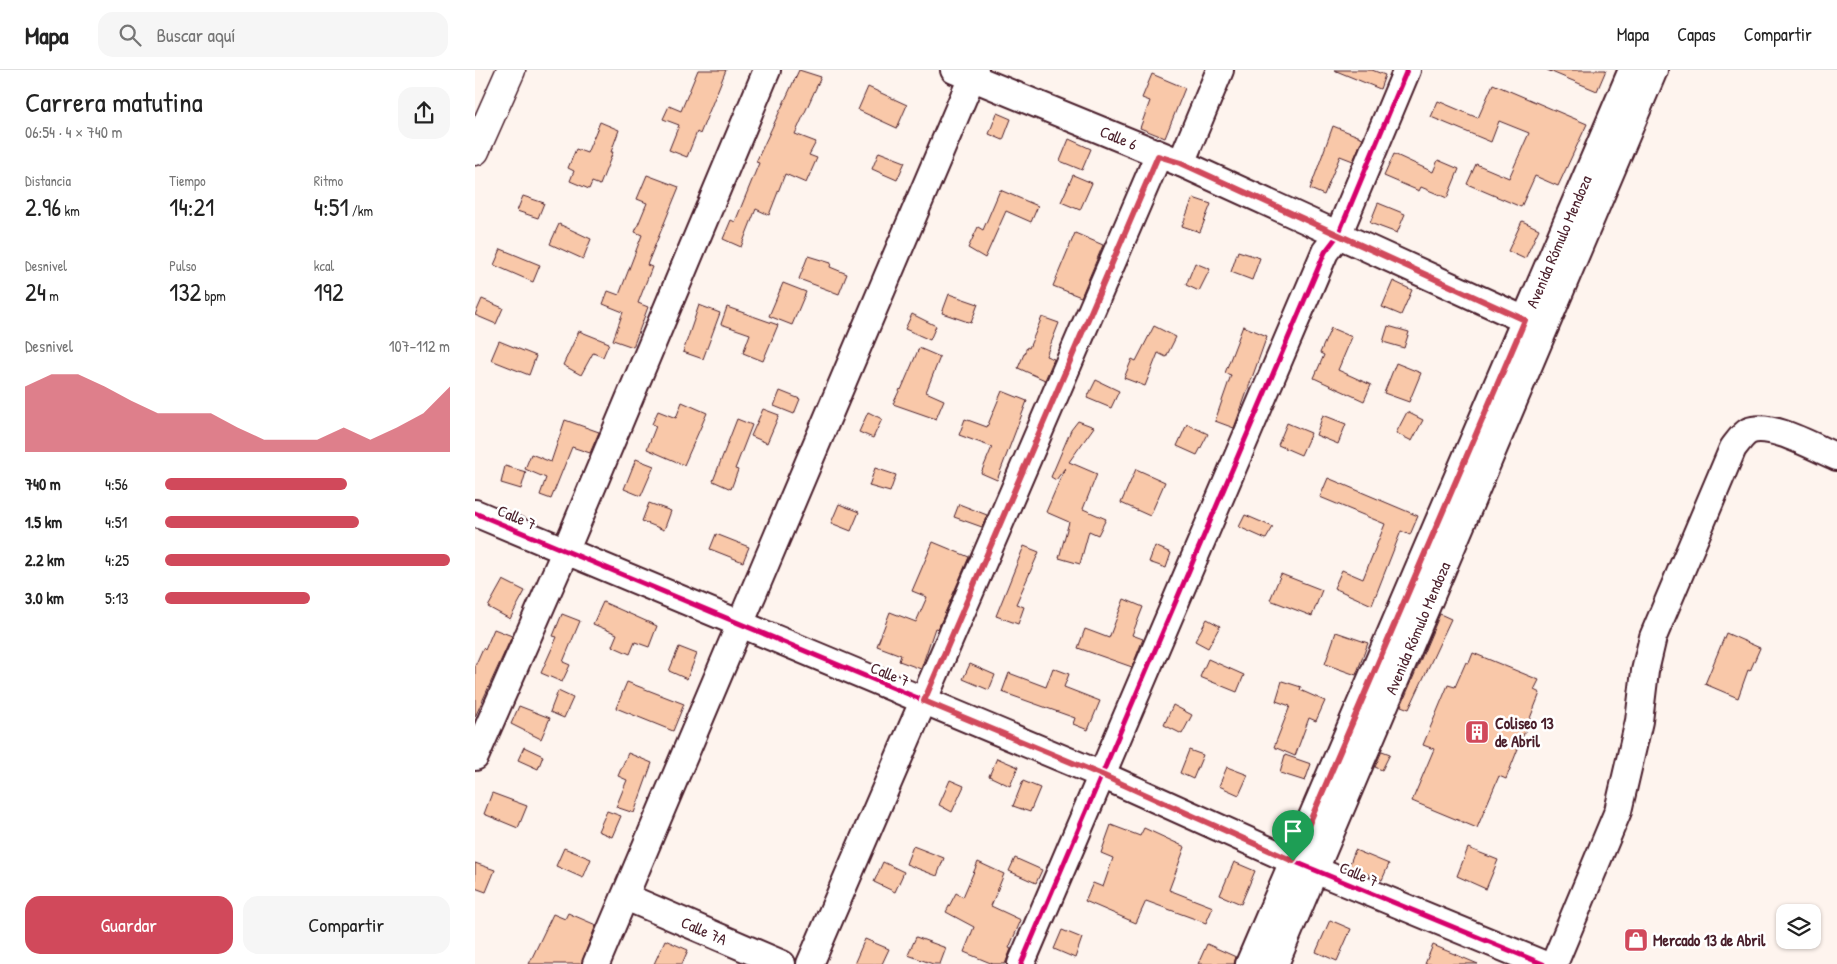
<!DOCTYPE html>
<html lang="es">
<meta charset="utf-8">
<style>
:root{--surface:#fff;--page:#f6f6f6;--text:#222;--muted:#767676;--line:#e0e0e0;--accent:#d1495b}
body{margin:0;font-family:"Patrick Hand",sans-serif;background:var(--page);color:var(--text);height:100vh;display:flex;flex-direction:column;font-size:19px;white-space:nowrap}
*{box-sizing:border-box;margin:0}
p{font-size:16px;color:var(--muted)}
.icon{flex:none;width:28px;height:28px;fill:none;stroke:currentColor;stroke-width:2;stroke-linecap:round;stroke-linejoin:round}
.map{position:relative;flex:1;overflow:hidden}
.drawer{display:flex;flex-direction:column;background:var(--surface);width:475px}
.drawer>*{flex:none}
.tools{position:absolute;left:1301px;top:834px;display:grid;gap:10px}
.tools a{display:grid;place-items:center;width:45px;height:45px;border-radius:10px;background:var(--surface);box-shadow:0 1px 4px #0004;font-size:25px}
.pin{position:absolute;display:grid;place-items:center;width:42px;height:42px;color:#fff;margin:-51px -21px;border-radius:50% 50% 50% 0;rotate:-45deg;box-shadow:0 0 5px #0007}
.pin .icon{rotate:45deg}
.round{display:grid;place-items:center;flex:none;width:52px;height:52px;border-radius:15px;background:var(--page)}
.head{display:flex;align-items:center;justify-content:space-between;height:85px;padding:0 25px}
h1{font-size:28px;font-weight:600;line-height:38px}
.figures{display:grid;grid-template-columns:repeat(3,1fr);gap:8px;height:85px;padding:5px 25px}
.figures div{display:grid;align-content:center}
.figures b{font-size:25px;font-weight:600}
.figures small{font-size:14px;font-weight:400}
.figures p{font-size:14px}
.chart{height:140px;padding:10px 25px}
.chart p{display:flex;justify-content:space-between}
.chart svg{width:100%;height:90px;margin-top:5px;fill:var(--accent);opacity:.7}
.action{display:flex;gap:10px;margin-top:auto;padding:10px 25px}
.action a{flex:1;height:58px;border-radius:15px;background:var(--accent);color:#fff;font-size:20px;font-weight:600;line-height:58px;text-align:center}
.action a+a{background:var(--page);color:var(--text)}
ul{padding:0 25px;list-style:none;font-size:16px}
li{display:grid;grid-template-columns:80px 60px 1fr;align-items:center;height:38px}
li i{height:12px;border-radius:6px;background:var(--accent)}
header{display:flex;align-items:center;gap:30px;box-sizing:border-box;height:70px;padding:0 25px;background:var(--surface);border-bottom:1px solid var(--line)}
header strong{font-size:24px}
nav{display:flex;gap:28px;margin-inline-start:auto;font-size:18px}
.search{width:350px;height:45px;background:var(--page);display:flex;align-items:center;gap:12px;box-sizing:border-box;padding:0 18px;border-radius:15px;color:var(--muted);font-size:19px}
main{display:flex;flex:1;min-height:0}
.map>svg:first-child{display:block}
</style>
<header>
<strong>Mapa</strong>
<div class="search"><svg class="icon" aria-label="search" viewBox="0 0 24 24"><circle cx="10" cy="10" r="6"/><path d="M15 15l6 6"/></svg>Buscar aquí</div>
<nav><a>Mapa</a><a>Capas</a><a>Compartir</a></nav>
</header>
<main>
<section class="drawer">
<div class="head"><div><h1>Carrera matutina</h1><p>06:54 · 4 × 740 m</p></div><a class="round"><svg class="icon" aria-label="share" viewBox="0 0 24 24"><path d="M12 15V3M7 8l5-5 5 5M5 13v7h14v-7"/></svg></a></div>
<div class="figures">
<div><p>Distancia</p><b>2.96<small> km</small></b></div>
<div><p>Tiempo</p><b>14:21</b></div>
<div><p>Ritmo</p><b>4:51<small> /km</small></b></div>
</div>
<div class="figures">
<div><p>Desnivel</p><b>24<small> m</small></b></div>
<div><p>Pulso</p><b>132<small> bpm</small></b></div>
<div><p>kcal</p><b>192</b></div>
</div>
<div class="chart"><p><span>Desnivel</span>107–112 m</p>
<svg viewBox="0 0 160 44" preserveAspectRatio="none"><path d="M0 44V12L10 6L20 6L30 12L40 19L50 25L60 25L70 25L80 32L90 38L100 38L110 38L120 32L130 38L140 32L150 25L160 12V44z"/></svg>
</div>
<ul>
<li><b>740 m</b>4:56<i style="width:64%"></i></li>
<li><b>1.5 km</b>4:51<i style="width:68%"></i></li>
<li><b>2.2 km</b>4:25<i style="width:100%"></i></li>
<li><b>3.0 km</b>5:13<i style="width:51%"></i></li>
</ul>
<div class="action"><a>Guardar</a><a>Compartir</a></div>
</section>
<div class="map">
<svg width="1362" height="894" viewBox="0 0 1362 894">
<rect width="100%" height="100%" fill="#fef4ee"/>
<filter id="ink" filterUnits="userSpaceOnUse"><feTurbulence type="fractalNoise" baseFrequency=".02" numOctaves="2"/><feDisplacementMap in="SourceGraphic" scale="10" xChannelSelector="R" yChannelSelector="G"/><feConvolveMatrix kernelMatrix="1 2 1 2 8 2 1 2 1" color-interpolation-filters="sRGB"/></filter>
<g filter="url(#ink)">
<g fill="#f9c8a9" stroke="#4a1f2b">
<path d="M223 0H251L225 64 222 62 212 87 194 80 204 55 188 49 194 36 206 41Z"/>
<path d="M324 0 346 7 320 64 341 72 334 85 342 88 331 113 310 104 294 145 281 139 266 177 248 169 256 150 260 152 284 93 281 92Z"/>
<path d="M859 0H897L910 5 905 19Z"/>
<path d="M1072 0H1131L1122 21Z"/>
<path d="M677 4 710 18 690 68 665 58 675 31 667 28Z"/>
<path d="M1018 14 1112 54 1083 116 1060 106 1046 137 992 114 1001 94 1034 108 1054 63 1024 51 1016 72 956 47 963 31 1003 48Z"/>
<path d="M393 17 432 35 422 58 383 40Z"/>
<path d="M522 43 536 49 528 70 514 64Z"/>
<path d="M125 52 144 60 136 82H138L125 115 117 112 114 119 95 111 99 101 93 98 101 79 112 83Z"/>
<path d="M858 56 888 68 878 91 865 86 849 125 835 119Z"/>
<path d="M594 69 616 79 607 100 585 91Z"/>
<path d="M404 82 430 92 422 110 397 99Z"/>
<path d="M919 84 958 102 963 90 984 99 972 128 946 117 944 121 909 106Z"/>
<path d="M172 105 204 117 172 195 177 197 163 233 173 237 158 277 138 270 148 242 128 234 133 221 144 225 167 165 160 162 172 133 162 129Z"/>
<path d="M598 105 617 113 605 140 586 132Z"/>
<path d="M525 120 563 136 556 152 531 141 510 188 493 178 503 157 508 160Z"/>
<path d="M48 126 69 133 63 148 42 141Z"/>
<path d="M718 128 736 134 725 162 707 156Z"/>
<path d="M903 133 930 144 922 163 895 153Z"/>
<path d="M1047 151 1064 159 1050 189 1033 181Z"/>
<path d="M84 154 116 169 108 189 75 174Z"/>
<path d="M600 163 628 175 606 227 578 216Z"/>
<path d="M26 179 65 195 58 212 19 195Z"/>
<path d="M763 181 785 188 777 210 756 202Z"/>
<path d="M333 186 356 193 355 197 372 204 364 224 324 209Z"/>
<path d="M720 193 735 199 724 221 711 215Z"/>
<path d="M918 211 937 220 926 245 907 237Z"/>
<path d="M308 213 331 222 317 255 294 246Z"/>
<path d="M474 224 503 234 496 253 467 243Z"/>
<path d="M7 229 28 238 21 254 0 245Z"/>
<path d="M224 235 245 243 228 289 208 282Z"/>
<path d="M252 237 303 255 288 291 268 283 275 264 246 254Z"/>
<path d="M437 244 461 256 455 270 430 259Z"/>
<path d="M567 247 584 253 571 286 579 289 570 310 543 298 552 277 554 278Z"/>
<path d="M679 256 701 267 691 287 683 283 670 316 649 308 657 289 661 291Z"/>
<path d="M768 256 792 266 759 358 740 351 756 305 750 303Z"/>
<path d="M913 256 934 262 929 278 908 272Z"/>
<path d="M856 258 877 267 863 300 896 315 889 331 839 308 849 285 845 283Z"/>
<path d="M104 261 134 273 128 287 118 283 106 305 88 295Z"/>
<path d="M24 271 61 286 54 305 16 290Z"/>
<path d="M444 278 465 287 451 322 469 330 461 349 418 334 425 319 426 320Z"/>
<path d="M921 293 946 303 934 332 909 323Z"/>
<path d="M621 310 644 321 636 338 612 328Z"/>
<path d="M305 321 325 329 319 344 299 336Z"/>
<path d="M527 321 552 331 522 410 506 403 517 377 484 365 490 349 512 357Z"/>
<path d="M207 332 232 343 209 395 172 379 181 356 177 354 183 341 201 348Z"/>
<path d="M288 339 304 345 292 373 276 366Z"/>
<path d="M393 342 407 349 398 368 384 362Z"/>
<path d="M932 342 948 350 937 371 921 363Z"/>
<path d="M848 345 871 354 863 374 841 365Z"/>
<path d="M262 349 277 355 260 399 263 400 256 419 238 411Z"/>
<path d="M90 350 124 362 115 383 97 377 76 429 65 425 71 408 50 399 56 384 76 392Z"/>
<path d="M603 351 619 357 594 392 622 404 608 439 631 449 623 465 614 461 605 494 584 488 594 452 571 442 590 398 581 410 576 407 596 360Z"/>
<path d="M812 353 836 363 826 385 803 375Z"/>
<path d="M712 354 733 364 722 385 702 376Z"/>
<path d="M161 389 179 396 166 426 149 419Z"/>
<path d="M30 396 51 402 46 419 26 413Z"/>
<path d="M400 398 421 405 415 422 394 416Z"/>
<path d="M661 399 690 412 675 446 646 433Z"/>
<path d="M853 408 943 446 935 465 926 461 897 535 859 518 867 500 888 509 910 454 845 427Z"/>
<path d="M174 433 196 441 189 460 167 451Z"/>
<path d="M364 434 384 442 376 461 356 453Z"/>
<path d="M484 434 512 445 507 457 479 447Z"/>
<path d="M770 445 798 457 791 469 764 457Z"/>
<path d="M241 464 274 477 268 492 235 479Z"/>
<path d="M458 472 494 487 463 559 460 558 446 599 424 591 426 585 402 576 415 542 441 552 452 527 437 521Z"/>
<path d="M549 476 564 482 541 534 549 537 543 554 521 546Z"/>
<path d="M680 476 696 483 691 498 674 492Z"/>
<path d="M806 504 847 520 837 546 795 530Z"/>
<path d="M28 510 50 521 35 549 13 537Z"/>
<path d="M649 529 668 537 657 565 668 569 657 597 603 578 610 559 634 568Z"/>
<path d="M128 532 182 556 174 577 160 572 155 584 137 576 142 564 118 554Z"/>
<path d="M87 544 105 551 88 592 95 595 87 612 66 603 82 567 78 566Z"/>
<path d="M965 544 976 549 934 639 926 636Z"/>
<path d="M732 549 745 556 733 578 720 571Z"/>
<path d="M19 559 37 566 0 647V596L8 578 10 580Z"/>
<path d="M861 562 893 573 881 605 850 594Z"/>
<path d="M1251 563 1285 578 1275 601 1273 600 1263 628 1230 614Z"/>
<path d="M204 577 222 584 212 609 194 601Z"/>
<path d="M998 583 1064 610 1059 620 1065 623 1031 709 1024 706 1002 758 937 731 959 679 948 675 973 615 980 617 991 592 994 593Z"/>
<path d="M733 589 769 605 762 622 725 607Z"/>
<path d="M495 594 520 605 514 620 488 609Z"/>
<path d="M578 598 594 604 589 617 625 631 613 660 598 654 600 648 527 622 534 603 571 617Z"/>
<path d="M807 611 826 617 825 620 850 631 841 651 834 648 820 686 799 677 815 636 801 631Z"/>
<path d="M152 612 209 634 198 661 141 638Z"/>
<path d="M83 621 98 628 89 648 75 642Z"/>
<path d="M698 635 717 645 707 664 689 655Z"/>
<path d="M44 636 75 648 66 669 36 654Z"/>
<path d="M49 677 68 686 63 699 43 690Z"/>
<path d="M714 680 728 685 718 709 705 703Z"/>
<path d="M907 681 915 684 907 700 900 697Z"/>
<path d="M153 683 177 693 159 743 141 737 152 710 143 706Z"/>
<path d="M810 685 836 694 830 711 805 703Z"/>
<path d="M522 688 543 697 535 716 514 706Z"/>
<path d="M752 697 773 705 764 725 744 716Z"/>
<path d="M475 710 489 716 477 742 464 735Z"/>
<path d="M548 711 565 718 555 742 538 736Z"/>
<path d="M17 723 52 736 43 758 9 744Z"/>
<path d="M132 741 146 746 137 767 123 761Z"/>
<path d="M636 755 665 766 669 758 710 777 694 820 738 837 731 853 671 831 661 853 610 831 618 813 628 817 638 788 626 783Z"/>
<path d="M438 776 469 788 462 806 431 794Z"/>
<path d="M89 778 116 789 108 808 81 796Z"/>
<path d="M993 778 1023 790 1011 819 982 806Z"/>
<path d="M880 780 914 794 907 810 874 796Z"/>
<path d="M540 788 567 800 561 813 534 801Z"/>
<path d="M408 792 429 802 420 822 399 812Z"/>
<path d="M503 792 529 804 516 836 546 850 534 878 536 879 530 894H518L489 882 499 857 471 842 481 823 488 827Z"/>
<path d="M759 792 780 801 766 834 745 825Z"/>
<path d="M0 793 20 800 11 822 0 818Z"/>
<path d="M93 843 121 855 106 894H54L78 844 90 849Z"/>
<path d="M855 850 876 859 862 891 841 882Z"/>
<path d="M587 860 607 868 600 888 579 879Z"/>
<path d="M441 867 471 878 465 894H458L433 885Z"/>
<path d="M390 869 414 879 407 894H379Z"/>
<path d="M190 870 213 880 207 894H179Z"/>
<path d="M732 874 761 887 759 894H723Z"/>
<path d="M958 875 1003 894H950Z"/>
</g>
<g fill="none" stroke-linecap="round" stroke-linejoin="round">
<defs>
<g id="minor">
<path id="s1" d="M479 0 706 93 1050 250"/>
<path d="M706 93 745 0"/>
<path d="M0 443 627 705 818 791 1068 894"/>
<path d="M0 687 90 482 292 0"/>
<path id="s2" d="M151 827 307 894"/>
<path d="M121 894 500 0"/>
<path d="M335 894 683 86"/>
<path d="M546 894 850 182 863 165 932 0"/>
<path id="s3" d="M774 894 1157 0"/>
<path id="s4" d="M800 894 1179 0"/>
<path d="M1079 894 1143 741 1164 651 1170 601 1178 567 1258 378C1262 373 1268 364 1274 361 1296 352 1340 378 1362 387"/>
</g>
<path id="major" d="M0 81 36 0"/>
</defs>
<use href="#minor" stroke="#4a1f2b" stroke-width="30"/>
<use href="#major" stroke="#4a1f2b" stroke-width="31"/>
<use href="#minor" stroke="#fff" stroke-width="26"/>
<use href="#major" stroke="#fff" stroke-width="28"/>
<defs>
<g id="cycleway">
<path d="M0 443 627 705 818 791 1068 894"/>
<path d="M546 894 850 182 863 165 932 0"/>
</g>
</defs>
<use href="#cycleway" stroke="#fff" stroke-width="8"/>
<use href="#cycleway" stroke="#d6006c" stroke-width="5"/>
</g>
</g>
<g fill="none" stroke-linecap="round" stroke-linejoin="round" filter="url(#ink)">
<defs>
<path id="route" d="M683 86 706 93 1050 250 818 791 627 705 449 631Z"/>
</defs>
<use href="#route" stroke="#fff" stroke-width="10"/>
<use href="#route" stroke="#d1495b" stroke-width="6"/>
</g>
<defs>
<symbol id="building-square" viewBox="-11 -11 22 22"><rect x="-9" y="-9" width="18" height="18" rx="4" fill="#d1495b" stroke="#fff"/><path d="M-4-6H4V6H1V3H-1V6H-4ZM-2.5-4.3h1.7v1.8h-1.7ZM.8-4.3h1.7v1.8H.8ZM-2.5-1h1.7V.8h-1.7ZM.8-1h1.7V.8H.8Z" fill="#fff"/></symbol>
<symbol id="shop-square" viewBox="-11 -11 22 22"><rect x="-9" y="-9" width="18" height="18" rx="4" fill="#d1495b" stroke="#fff"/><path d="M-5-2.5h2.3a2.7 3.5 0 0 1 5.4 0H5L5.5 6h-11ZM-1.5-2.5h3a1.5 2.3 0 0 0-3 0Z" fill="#fff"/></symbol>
</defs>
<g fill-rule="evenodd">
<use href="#building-square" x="988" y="648" width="28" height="28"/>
<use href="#shop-square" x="1147" y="856" width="28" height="28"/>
</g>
<g text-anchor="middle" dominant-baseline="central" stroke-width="5" stroke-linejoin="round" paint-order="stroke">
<g font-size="16" fill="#4a1f2b" stroke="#fff">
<text stroke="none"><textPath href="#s1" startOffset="178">Calle 6</textPath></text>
<text stroke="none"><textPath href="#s3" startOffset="786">Avenida Rómulo Mendoza</textPath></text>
<text transform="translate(42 447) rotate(23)">Calle 7</text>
<text stroke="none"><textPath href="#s4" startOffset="365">Avenida Rómulo Mendoza</textPath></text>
<text transform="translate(415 604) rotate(22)">Calle 7</text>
<text transform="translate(884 804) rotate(23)">Calle 7</text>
<text stroke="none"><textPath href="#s2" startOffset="85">Calle 7A</textPath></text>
</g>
<g font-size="16" font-weight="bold" fill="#4a1f2b" stroke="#fff" text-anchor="start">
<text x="1020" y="653">Coliseo 13<tspan x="1020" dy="18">de Abril</tspan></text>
<text x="1178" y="870">Mercado 13 de Abril</text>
</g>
</g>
</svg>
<div class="tools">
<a><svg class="icon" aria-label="layers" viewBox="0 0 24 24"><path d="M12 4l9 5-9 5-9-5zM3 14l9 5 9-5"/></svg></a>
</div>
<div class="pin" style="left:818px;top:791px;background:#1e9e55"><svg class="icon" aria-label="arrive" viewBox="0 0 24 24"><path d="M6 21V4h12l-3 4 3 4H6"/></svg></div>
</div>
</main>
